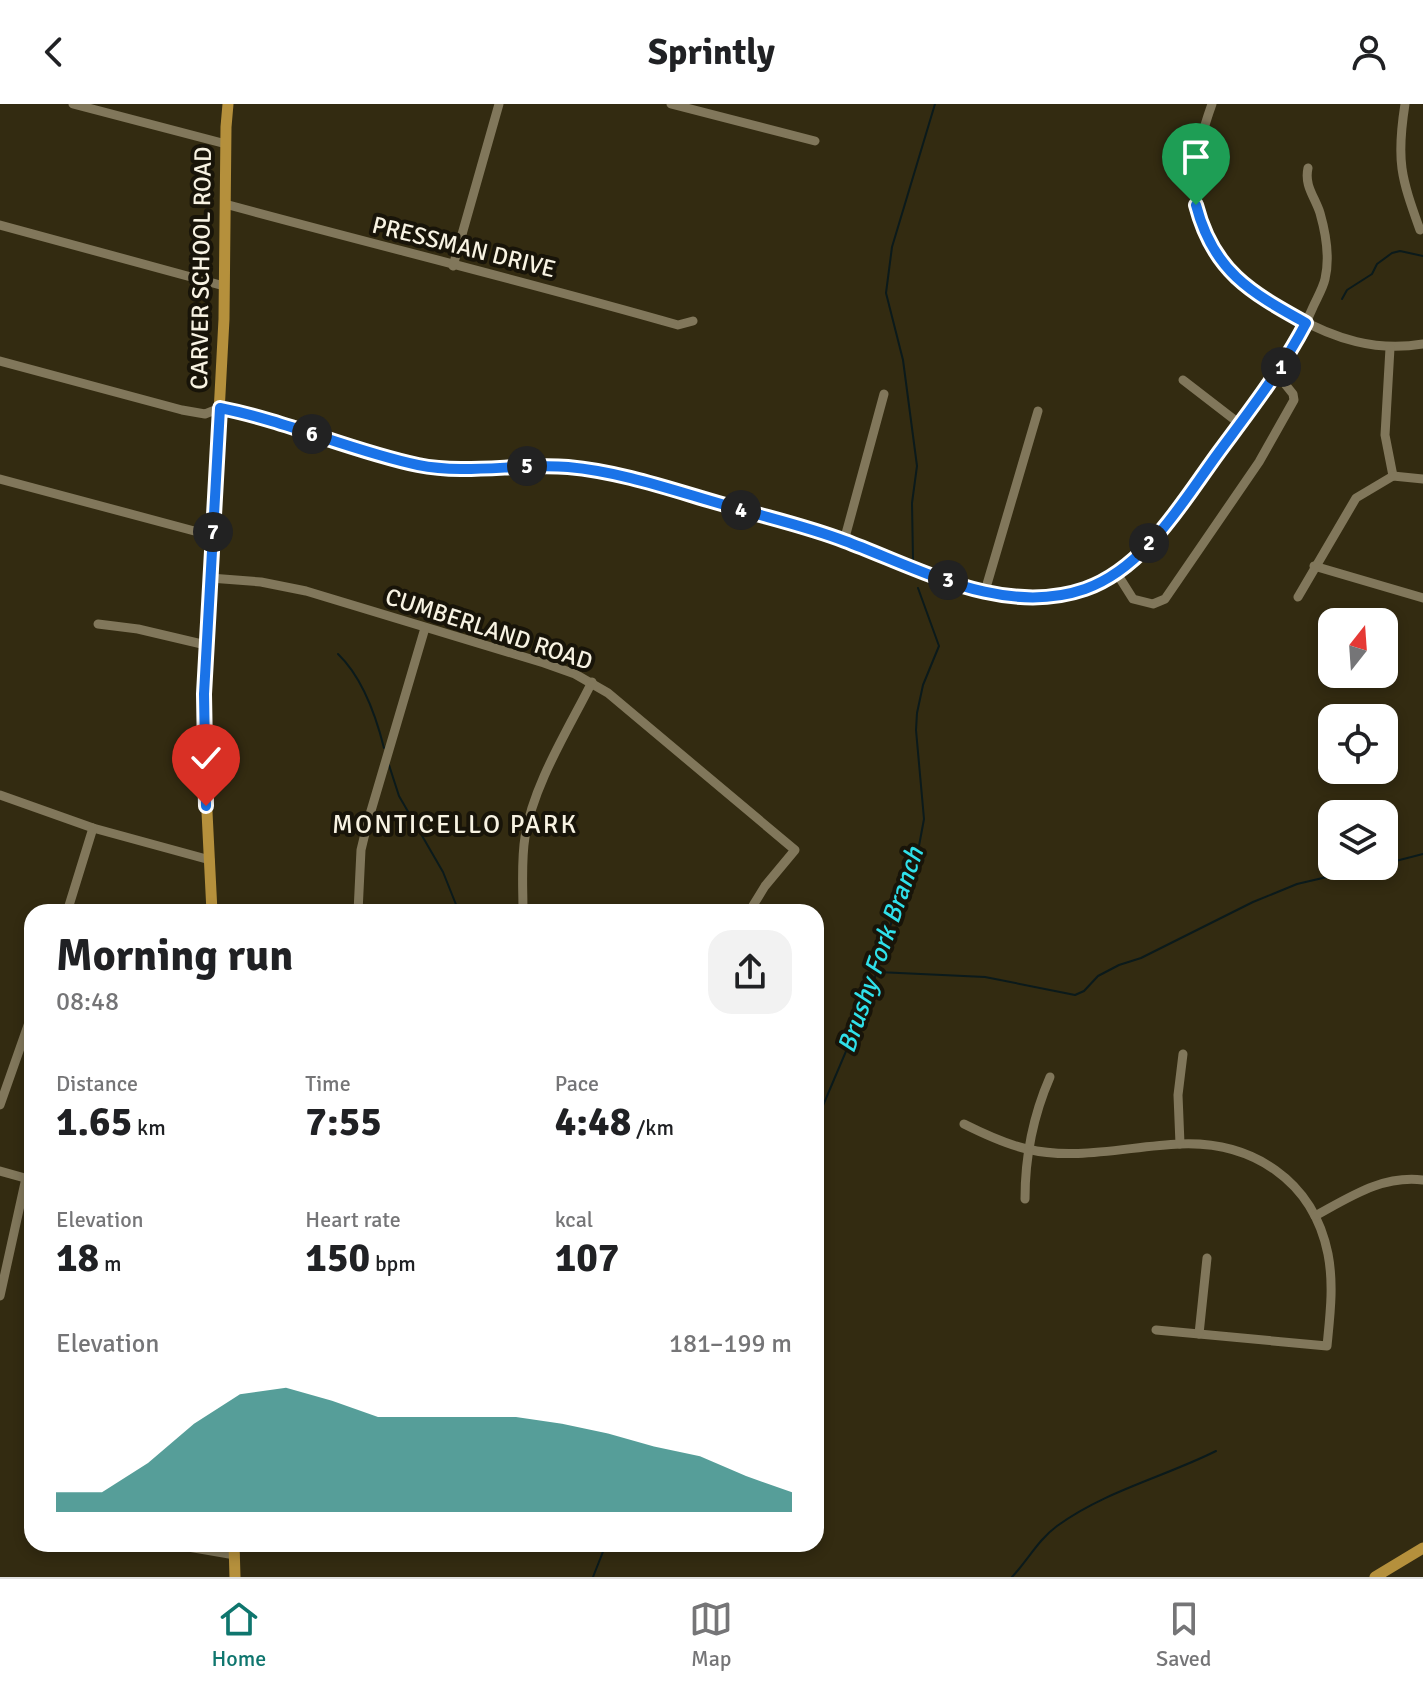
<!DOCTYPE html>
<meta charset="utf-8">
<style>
:root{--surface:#fff;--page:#f2f2f2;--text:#202124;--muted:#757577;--line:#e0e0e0;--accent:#0f766e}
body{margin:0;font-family:Signika,sans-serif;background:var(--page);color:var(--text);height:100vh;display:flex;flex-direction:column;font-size:30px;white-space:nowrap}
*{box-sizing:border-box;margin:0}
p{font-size:26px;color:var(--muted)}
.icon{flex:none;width:44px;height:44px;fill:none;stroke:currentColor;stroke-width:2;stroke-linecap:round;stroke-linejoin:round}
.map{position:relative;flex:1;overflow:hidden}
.sheet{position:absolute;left:24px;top:800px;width:800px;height:648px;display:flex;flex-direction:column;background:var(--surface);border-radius:24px;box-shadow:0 4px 12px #0003}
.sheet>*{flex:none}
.needle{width:52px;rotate:17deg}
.buttons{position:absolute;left:1318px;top:504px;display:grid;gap:16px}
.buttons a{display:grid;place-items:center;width:80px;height:80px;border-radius:16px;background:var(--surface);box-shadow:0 4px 12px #0003;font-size:40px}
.pin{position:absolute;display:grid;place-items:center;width:68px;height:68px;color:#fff;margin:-82px -34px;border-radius:50% 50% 50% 0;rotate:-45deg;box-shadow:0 0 8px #0007}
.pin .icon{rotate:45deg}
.km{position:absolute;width:40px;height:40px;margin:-20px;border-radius:50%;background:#222;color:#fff;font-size:22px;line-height:40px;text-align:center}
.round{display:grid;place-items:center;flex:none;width:84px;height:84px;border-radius:24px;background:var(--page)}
.summary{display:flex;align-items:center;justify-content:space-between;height:136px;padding:0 32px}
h1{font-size:44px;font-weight:700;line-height:60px}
.metrics{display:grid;grid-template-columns:repeat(3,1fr);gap:12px;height:136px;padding:8px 32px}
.metrics div{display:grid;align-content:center}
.metrics b{font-size:40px;font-weight:700}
.metrics small{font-size:22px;font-weight:400}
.metrics p{font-size:22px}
.chart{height:224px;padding:16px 32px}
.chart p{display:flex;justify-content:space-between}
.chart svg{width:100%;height:144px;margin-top:8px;fill:var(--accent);opacity:.7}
header{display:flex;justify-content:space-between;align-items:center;height:104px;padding:0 32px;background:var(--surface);font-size:36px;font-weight:700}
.menu{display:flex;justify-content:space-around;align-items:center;height:112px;border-top:2px solid var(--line);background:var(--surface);font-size:22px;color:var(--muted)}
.menu a{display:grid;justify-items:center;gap:4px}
.menu .selected{color:var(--accent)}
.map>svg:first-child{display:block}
</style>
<header><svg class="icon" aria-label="back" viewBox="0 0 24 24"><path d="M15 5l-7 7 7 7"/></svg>Sprintly<svg class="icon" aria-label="person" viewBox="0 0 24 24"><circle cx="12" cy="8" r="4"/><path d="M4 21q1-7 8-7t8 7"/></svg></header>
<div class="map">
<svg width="1423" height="1473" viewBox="0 0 1423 1473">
<rect width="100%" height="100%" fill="#332b11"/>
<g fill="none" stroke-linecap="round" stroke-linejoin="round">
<g stroke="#0b1a1b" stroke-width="2">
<path d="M1342 195 1347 186 1372 170 1377 160 1392 149 1400 147 1423 152"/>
<path d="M913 455 912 399 917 362 903 256 886 189 892 143 935 0"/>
<path d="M338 550C362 573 376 612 384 644"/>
<path d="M389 661 399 692 443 768 459 808"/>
<path d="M1384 760 1423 750"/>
<path d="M878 868 985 873 1075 891 1084 887 1098 872 1119 861 1141 854 1253 798 1297 780 1374 762"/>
<path d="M816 1018 869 893 894 810 916 758 924 715 916 626 917 609 923 581 939 542 918 484"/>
<path d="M593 1473 606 1440"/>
<path d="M1012 1473C1028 1456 1038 1436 1057 1422 1105 1387 1164 1373 1216 1347"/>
</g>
<g stroke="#81775b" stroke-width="9">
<path d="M73 0 226 40"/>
<path d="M671 0 815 37"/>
<path d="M1212 0C1174 105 1198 159 1294 212 1335 235 1376 248 1423 240"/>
<path d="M1405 0C1396 57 1401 73 1420 126"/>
<path d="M225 100C376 141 528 178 678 221L693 217"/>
<path d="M0 121 224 182"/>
<path d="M453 162 499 0"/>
<path d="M1390 244 1385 331 1393 372"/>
<path d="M0 257 182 306 205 310 220 304 228 306 418 361C458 367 498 361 538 362 569 362 598 367 628 374 697 390 775 413 842 436 921 463 1018 522 1102 478 1151 452 1183 397 1215 354 1251 306 1290 259 1313 203 1317 194 1323 184 1325 175 1330 154 1326 130 1320 109 1315 93 1304 82 1308 64"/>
<path d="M1183 276 1240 320"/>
<path d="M0 375 213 432"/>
<path d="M844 437 884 290"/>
<path d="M1314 462 1423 494"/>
<path d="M1116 468 1133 495 1153 500 1165 495 1259 358 1294 296 1293 290 1277 270"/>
<path d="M210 474 261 478 306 487 544 559 575 570 608 589 795 746 765 782 749 808"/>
<path d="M985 487 1038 307"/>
<path d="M1298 493 1356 394 1393 372 1423 375"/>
<path d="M98 520 138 525 206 541"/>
<path d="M0 691 93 724 210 756"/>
<path d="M67 808 93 724"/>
<path d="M358 808 361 746 368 717 425 524"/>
<path d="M523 808C523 783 521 757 525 733 533 681 568 626 592 578"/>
<path d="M0 1001 32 910"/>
<path d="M964 1020C984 1030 1005 1040 1027 1045 1076 1057 1130 1042 1180 1040 1252 1037 1313 1076 1328 1150 1334 1181 1330 1211 1327 1242L1156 1226"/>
<path d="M1180 1040 1178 991 1183 950"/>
<path d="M0 1067 32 1076"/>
<path d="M1025 1095C1025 1053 1033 1012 1050 973"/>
<path d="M1315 1112C1350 1093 1382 1071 1423 1076"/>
<path d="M0 1192 26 1074"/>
<path d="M1199 1230 1207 1154"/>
<path d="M171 1440 235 1451"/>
</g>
<g stroke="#b5903c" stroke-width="11">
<path d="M212 808 205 668 204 590 224 215 226 23 228 0"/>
<path d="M234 1440 235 1473"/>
<path d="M1375 1473 1423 1444"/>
</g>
</g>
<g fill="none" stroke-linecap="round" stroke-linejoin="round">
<defs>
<path id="route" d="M206 702 204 590 220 304C287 317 351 347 418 361 467 371 518 359 568 363 624 368 678 388 732 403 769 414 809 423 845 437 920 465 1004 513 1085 485 1145 464 1183 397 1219 348 1250 306 1282 265 1306 219 1250 188 1213 167 1196 101"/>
</defs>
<use href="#route" stroke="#fff" stroke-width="16"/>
<use href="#route" stroke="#1a73e8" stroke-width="10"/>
</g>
<g text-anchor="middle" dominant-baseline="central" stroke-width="8" stroke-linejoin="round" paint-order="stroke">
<g font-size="24" fill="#f8f3e3" stroke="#181409">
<text transform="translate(464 143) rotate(14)">PRESSMAN DRIVE</text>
<text transform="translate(201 164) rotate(-89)">CARVER SCHOOL ROAD</text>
<text transform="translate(489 525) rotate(18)">CUMBERLAND ROAD</text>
</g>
<g font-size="26" letter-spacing="2" fill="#f8f3e3" stroke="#181409">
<text x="455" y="721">MONTICELLO PARK</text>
</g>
<g font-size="26" font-style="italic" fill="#2fe0ea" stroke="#181409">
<text transform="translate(881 846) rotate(-71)">Brushy Fork Branch</text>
</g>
</g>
</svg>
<div class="buttons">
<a><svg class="needle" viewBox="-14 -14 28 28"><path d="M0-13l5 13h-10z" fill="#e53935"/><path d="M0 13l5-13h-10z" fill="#757577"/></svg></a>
<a><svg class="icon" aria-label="locate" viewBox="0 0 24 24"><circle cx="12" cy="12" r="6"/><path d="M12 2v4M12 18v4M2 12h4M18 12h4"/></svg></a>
<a><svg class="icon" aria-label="layers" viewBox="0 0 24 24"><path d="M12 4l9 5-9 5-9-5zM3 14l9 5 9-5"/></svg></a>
</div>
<div class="pin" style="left:1196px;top:101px;background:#1e9e55"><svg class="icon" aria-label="arrive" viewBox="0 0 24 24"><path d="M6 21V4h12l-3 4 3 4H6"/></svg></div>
<div class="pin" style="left:206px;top:702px;background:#d93025"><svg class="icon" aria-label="check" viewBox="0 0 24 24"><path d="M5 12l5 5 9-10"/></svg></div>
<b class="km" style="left:1281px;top:263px">1</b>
<b class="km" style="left:1149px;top:439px">2</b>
<b class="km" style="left:948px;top:476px">3</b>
<b class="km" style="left:741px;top:406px">4</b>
<b class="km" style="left:527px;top:362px">5</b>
<b class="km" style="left:312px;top:330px">6</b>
<b class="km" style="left:213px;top:428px">7</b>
<section class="sheet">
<div class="summary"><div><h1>Morning run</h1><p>08:48</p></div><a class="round"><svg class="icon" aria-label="share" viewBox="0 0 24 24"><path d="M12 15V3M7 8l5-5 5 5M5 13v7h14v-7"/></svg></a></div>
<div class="metrics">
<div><p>Distance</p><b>1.65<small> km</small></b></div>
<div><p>Time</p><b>7:55</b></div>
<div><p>Pace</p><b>4:48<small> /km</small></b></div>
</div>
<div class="metrics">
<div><p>Elevation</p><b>18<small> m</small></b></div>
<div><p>Heart rate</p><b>150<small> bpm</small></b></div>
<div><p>kcal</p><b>107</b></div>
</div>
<div class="chart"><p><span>Elevation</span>181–199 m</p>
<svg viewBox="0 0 160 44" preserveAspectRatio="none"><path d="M0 44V38L10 38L20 29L30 17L40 8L50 6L60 10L70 15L80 15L90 15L100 15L110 17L120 20L130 24L140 27L150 33L160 38V44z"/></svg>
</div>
</section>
</div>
<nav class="menu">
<a class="selected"><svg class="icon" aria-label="home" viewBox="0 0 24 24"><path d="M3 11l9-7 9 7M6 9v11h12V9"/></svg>Home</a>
<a><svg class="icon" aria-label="map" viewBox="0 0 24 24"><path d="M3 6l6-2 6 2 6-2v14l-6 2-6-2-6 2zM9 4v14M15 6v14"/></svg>Map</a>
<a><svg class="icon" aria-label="saved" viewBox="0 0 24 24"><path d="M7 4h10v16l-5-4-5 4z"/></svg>Saved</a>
</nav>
